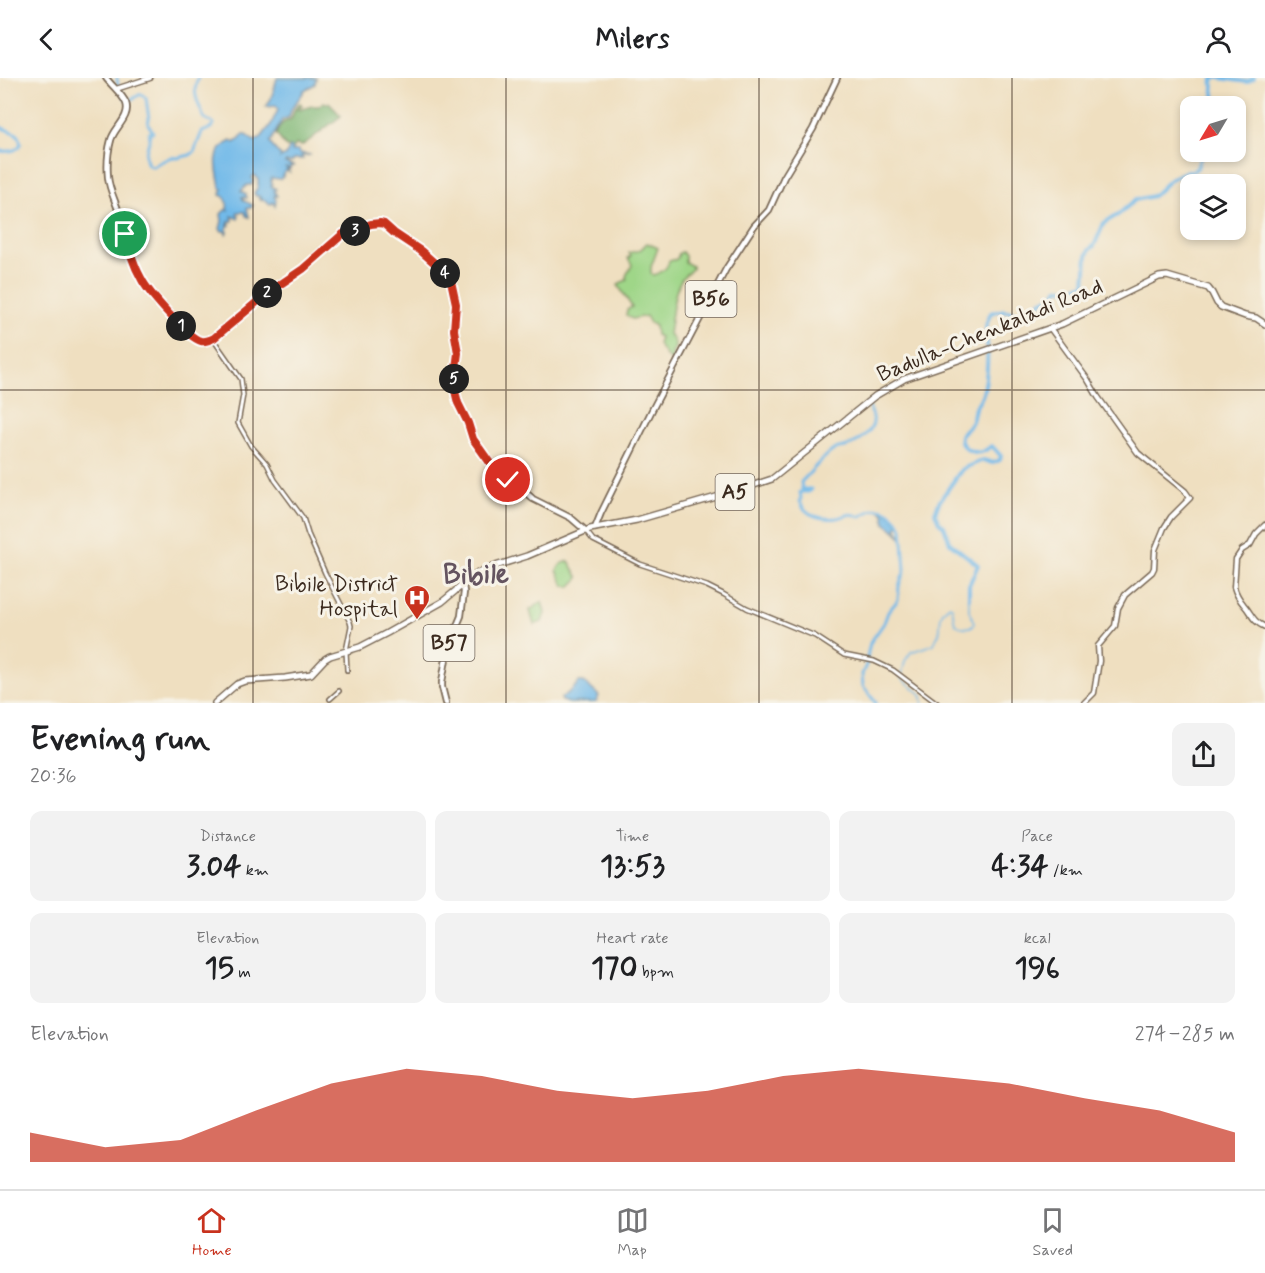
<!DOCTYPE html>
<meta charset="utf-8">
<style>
:root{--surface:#fff;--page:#f2f2f2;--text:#202124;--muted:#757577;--line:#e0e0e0;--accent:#c8321e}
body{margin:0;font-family:Mynerve,sans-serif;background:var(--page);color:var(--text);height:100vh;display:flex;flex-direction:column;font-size:22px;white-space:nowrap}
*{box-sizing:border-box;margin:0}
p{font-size:20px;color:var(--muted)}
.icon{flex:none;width:33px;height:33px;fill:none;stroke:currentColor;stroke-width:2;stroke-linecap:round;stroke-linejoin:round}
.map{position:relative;height:625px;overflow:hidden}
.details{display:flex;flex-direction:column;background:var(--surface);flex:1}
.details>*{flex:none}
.needle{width:39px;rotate:232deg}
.buttons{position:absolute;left:1180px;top:18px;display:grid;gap:12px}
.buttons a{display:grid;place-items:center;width:66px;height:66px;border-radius:12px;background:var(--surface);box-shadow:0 3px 9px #0003;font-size:30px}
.pin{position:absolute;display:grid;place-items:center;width:51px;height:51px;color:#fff;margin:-26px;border:3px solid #fff;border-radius:50%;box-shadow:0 2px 6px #0007}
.km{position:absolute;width:30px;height:30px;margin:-15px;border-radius:50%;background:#222;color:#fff;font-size:16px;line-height:30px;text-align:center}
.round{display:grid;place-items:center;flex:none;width:63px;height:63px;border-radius:12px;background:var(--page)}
.overview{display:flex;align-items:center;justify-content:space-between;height:102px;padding:0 30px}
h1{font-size:33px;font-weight:700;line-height:45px}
.figures{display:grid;grid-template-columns:repeat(3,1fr);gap:9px;height:102px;padding:6px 30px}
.figures div{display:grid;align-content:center;border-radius:12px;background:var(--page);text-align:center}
.figures b{font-size:30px;font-weight:700}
.figures small{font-size:16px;font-weight:400}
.figures p{font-size:16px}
.chart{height:168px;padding:12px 30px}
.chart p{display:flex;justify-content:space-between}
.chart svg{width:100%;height:108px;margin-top:6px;fill:var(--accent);opacity:.7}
header{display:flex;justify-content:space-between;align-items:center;height:78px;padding:0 30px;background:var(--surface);font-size:27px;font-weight:700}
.tabs{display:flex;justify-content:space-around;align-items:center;height:84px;border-top:2px solid var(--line);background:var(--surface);font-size:16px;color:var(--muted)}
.tabs a{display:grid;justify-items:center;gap:3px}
.tabs .selected{color:var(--accent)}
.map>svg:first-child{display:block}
</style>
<header><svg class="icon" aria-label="back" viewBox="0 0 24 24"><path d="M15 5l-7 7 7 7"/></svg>Milers<svg class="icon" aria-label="person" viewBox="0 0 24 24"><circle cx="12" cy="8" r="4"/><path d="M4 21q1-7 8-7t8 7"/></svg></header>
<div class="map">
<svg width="1265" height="625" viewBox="0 0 1265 625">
<rect width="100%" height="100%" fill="#f7f3e8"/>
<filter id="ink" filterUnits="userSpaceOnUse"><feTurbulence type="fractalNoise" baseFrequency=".0167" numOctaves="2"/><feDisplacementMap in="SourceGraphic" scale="12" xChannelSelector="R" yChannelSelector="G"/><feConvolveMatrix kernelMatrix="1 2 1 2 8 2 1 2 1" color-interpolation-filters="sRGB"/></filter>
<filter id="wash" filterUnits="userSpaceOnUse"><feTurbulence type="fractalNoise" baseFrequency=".008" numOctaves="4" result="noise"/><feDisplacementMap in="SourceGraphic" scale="24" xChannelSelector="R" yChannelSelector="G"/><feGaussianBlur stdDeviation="1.35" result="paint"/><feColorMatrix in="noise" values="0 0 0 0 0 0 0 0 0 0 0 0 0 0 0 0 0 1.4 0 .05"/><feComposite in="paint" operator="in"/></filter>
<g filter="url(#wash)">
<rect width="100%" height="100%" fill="#efdfc0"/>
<g fill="#9fd688" stroke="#6d8053" stroke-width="1.5">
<path d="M647 165 658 170 651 189V195L653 197C660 196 668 190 669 183L677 181 679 175 682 174 685 178V184L692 188V191C690 193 687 195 685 197 673 208 672 239 669 256 674 263 678 266 672 275L673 278 672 280 675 283 674 284C666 281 664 273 658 267L660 259 656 257 655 248 650 245 646 238 632 241 626 237 627 232 632 229 618 207 620 205 627 202 626 199C627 194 630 192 632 187L628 180 631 178 629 175 640 172Z"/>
<path d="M569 483 579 500 570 509 564 507 557 492 561 486Z"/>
<path d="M542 524 545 535 542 544 534 547 530 532Z"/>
</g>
<path fill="#7fb774" stroke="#5d7049" stroke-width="1.5" d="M323 24 330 26 341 38 306 65 301 68 297 66 293 70 286 69 276 56C280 48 282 43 291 41L295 30 300 25 302 27 297 31 299 32 312 28H319Z"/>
<g fill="#71b9e9" stroke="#567284" stroke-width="1.5">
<path d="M277 0H316L315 6C314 7 304 12 303 13V15L292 30 289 39 282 42 270 65 272 68 281 78 280 80 285 78 290 69 293 70 292 73 299 72V75L311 77 301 78 303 81H294L292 84H286L285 85 293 88 290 89V91L286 90 289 94 286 93 282 98 283 99 280 101 271 100V103L272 106 271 108 276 111 274 113 277 118H274L276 122 275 128 273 124 271 126 268 125 267 123 262 122V119L261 122 259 121V118H256L254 115 258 109V101L255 97 252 99 253 102 252 107H247L241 113 246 116 247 120 242 119 244 123 253 127 251 130H247L249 139 246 138 245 134H238L237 136 239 137 238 141 232 138 233 143H229L230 147 228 146V149L226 151 228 153 226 156 225 153H222L220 151 222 143 221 136 225 132H228L227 131C228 124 227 119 220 117L223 111 220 110C218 93 209 73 231 63L234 65 240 61 243 57H246L254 63 260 61 270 48 277 34 278 31 276 28 266 29 271 21Z"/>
<path d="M880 432C888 434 896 439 899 447L896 450 899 454 902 461C899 454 891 450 885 445L884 436Z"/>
<path d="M579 604H584L599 618 596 624 570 625 562 623 561 620 572 612Z"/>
</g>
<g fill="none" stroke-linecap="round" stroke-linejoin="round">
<path stroke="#71b9e9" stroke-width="1.5" d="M922 625 923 624 921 616 901 600 905 583 911 574 934 566C934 566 938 557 939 556 942 544 937 535 950 527L952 529 955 546C961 550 966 551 973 548L974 545 969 532V520"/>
<g stroke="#71b9e9" stroke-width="3">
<path d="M117 0 118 9"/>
<path d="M120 11 127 22H130L141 16 146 20 149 41 148 46 153 54 149 55C152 67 141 73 148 87L153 88 171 79 177 80 190 77 194 74 202 54C207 52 212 51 214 46L204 40C199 26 191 15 198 0"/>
<path d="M0 49 17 56 21 65C18 73 8 74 0 73"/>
<path d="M868 326C869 331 872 334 873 339 876 353 856 366 845 369 842 370 840 369 836 371 824 376 811 395 801 404L802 411H811L809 414H800L801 420 800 423C805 438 822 442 837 440 847 438 849 433 860 439 865 436 873 430 879 431 889 431 899 442 902 450L905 492 899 508 898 522 888 534 884 545 870 565 868 574 866 587 862 596 863 608 876 625"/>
</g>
<g stroke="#71b9e9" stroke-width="4">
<path d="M1220 0 1247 4 1254 0"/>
<path d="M1214 28C1217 18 1211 11 1213 1L1217 0"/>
<path d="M969 520V507L978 487 950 465 944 448 939 444 935 435 939 424 962 391 983 382 993 385 1000 382 1001 378 992 368C989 369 987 372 984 373 977 377 963 372 961 363 959 356 965 352 969 348 974 343 973 336 975 330 977 326 980 323 982 318 987 305 988 281 987 267 986 253 984 248 991 235 1002 231 1009 232 1019 237 1033 233 1032 229 1042 223 1051 218 1051 220 1058 211L1075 209 1085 206 1087 178 1089 172 1094 168 1104 145 1119 136 1135 122 1153 118 1171 101 1187 93H1193L1197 90 1200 81 1206 74"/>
</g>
</g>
</g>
<g filter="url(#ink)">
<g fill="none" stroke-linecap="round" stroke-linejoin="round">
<defs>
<g id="tertiary">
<path d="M213 261 241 301 243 317 238 345 251 368 267 386 275 402 303 440 308 456 325 495 350 544 351 548 346 573 347 592"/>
<path d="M586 453 593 462 640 486 707 508 723 516 747 530 815 558 844 577 874 583 893 592 937 625"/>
<path d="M330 621 339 613"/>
</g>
<g id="secondary">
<path d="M116 11 150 0"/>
<path d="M1050 250 1088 302 1098 319 1138 375 1185 413 1190 420 1171 439 1164 450 1155 472 1154 490 1152 494 1125 517 1118 530 1115 548 1098 568 1099 583 1094 615 1084 625"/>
<path d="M1265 447 1256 456 1250 467 1242 472 1236 481 1234 509C1236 516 1239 521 1244 527 1252 536 1252 543 1265 549"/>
</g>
<g id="primary">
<path d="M106 0C112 8 122 16 126 25 131 39 114 50 111 62 108 73 107 88 108 99 109 112 117 126 120 138 128 162 131 186 145 207 152 219 163 228 172 238 184 251 195 268 213 261L269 214 303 191 343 156 371 146 380 145 385 146 394 155 421 173 439 189 451 203 456 226 454 252 458 275 454 305 458 325 468 345 473 361 481 372 495 392 522 411 533 421 571 440 586 453"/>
<path d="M595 450 601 435 652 332 726 191 754 148 769 132 784 99 813 51 837 0"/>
<path d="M446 625 442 609V604L448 569 461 538 464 514 463 507"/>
</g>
<path id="trunk" d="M215 625 237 606 245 603 285 600 311 596 325 581 330 578 360 569 387 555 442 524 476 496 486 491 527 478 590 451 637 442 730 415 772 401 875 318 904 301 1062 246 1159 199 1167 198 1208 210 1212 215 1217 225 1221 229 1245 238 1256 240 1265 246"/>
</defs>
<use href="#tertiary" stroke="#7a6957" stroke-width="6"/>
<use href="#secondary" stroke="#7a6957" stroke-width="7"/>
<use href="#primary" stroke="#7a6957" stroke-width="8"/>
<use href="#trunk" stroke="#7a6957" stroke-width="8"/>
<use href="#tertiary" stroke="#fff" stroke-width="3"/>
<use href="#secondary" stroke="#fff" stroke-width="4"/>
<use href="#primary" stroke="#fff" stroke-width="4.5"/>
<use href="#trunk" stroke="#fff" stroke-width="5"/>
</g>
</g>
<g fill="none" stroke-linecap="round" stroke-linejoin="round" filter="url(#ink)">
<defs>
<path id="route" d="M125 156C129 171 133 186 141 200 147 213 189 261 201 263 206 264 210 262 214 260L269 214 303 191 343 156 371 146 380 145 384 146 394 155 421 173 439 189 451 203 456 226 454 252 458 275 454 305 456 317 458 325 468 345 473 361 495 392 508 402"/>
</defs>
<use href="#route" stroke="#fff" stroke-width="12"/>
<use href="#route" stroke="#c8321e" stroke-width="8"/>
</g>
<path fill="none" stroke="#3b2a1e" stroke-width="1.5" stroke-opacity="0.55" d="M253 0V625M506 0V625M759 0V625M1012 0V625M0 312H1265"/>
<defs>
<symbol id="hospital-pin" viewBox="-11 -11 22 30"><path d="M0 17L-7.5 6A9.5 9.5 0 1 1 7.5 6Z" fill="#c8321e" stroke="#f7f3e8"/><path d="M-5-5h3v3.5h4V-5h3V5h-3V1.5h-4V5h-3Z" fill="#fff"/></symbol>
</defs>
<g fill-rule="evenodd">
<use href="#hospital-pin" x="402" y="505" width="30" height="40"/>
</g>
<g text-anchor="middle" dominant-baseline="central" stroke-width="6" stroke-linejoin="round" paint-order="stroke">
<g fill="#f7f3e8" stroke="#73665b" stroke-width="1.5">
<rect x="685.5" y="203" width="51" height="36" rx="4.5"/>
<rect x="715.5" y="396" width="39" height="36" rx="4.5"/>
<rect x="423.5" y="547" width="51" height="36" rx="4.5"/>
</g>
<g font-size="21" font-weight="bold" fill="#3b2a1e">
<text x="711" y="221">B56</text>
<text x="735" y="414">A5</text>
<text x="449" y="565">B57</text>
</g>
<g font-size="22" fill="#3b2a1e" stroke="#f7f3e8">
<text transform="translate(990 253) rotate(-22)">Badulla-Chenkaladi Road</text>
</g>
<g font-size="22" fill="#3b2a1e" stroke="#f7f3e8" text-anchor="end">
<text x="398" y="507">Bibile District<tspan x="398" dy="25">Hospital</tspan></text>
</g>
<g font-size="28" font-weight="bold" fill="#645460" stroke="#f7f3e8">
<text x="476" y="497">Bibile</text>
</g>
</g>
</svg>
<div class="buttons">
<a><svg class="needle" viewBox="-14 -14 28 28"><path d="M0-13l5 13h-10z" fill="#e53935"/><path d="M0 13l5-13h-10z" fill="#757577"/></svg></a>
<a><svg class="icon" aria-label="layers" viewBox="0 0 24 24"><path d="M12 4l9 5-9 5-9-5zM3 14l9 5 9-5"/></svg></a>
</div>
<div class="pin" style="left:125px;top:156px;background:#1e9e55"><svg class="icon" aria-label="arrive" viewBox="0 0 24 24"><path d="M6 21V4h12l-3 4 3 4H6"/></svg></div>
<div class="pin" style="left:508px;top:402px;background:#d93025"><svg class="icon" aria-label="check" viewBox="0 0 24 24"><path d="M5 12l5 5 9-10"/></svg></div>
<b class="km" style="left:181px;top:248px">1</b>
<b class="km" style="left:267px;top:215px">2</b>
<b class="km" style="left:355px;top:153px">3</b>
<b class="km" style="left:445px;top:195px">4</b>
<b class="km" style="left:454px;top:301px">5</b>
</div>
<section class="details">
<div class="overview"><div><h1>Evening run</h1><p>20:36</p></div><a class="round"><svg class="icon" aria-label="share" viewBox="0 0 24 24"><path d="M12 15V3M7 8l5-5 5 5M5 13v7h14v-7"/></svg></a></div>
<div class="figures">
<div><p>Distance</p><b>3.04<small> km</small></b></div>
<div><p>Time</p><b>13:53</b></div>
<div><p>Pace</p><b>4:34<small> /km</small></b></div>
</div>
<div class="figures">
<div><p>Elevation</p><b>15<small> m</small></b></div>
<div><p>Heart rate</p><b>170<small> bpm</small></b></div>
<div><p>kcal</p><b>196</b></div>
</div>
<div class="chart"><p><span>Elevation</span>274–285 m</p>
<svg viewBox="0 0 160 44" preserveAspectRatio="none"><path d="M0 44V32L10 38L20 35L30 23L40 12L50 6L60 9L70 15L80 18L90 15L100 9L110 6L120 9L130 12L140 18L150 23L160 32V44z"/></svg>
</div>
</section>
<nav class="tabs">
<a class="selected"><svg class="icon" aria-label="home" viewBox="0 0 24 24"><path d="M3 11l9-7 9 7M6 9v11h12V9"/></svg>Home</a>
<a><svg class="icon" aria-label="map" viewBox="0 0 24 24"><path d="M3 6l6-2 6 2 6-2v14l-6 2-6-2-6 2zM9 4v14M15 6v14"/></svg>Map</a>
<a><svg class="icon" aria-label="saved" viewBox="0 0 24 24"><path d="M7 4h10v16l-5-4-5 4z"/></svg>Saved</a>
</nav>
